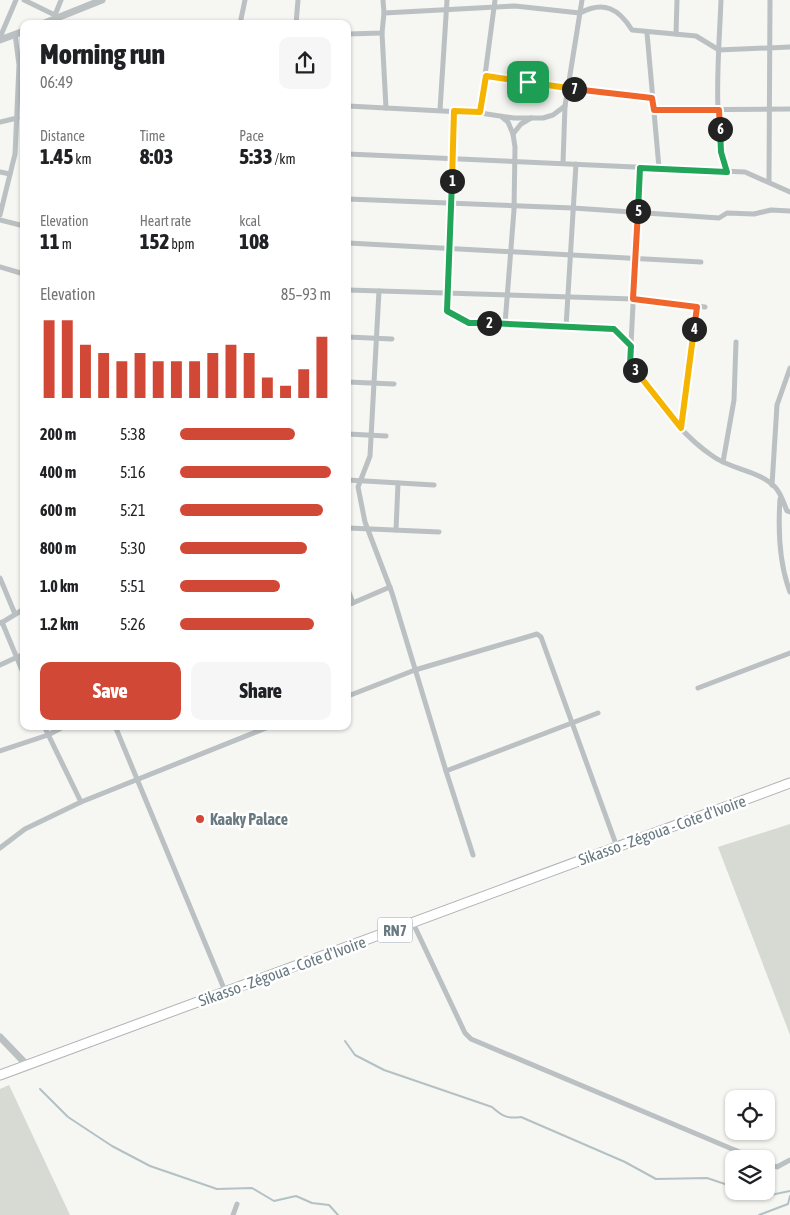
<!DOCTYPE html>
<meta charset="utf-8">
<style>
:root{--surface:#fff;--page:#f6f6f6;--text:#202124;--muted:#757577;--accent:#d24837}
body{margin:0;font-family:"Asap Condensed",sans-serif;background:var(--page);color:var(--text);height:100vh;display:flex;flex-direction:column;font-size:19px;white-space:nowrap}
*{box-sizing:border-box;margin:0}
p{font-size:16px;color:var(--muted)}
.icon{flex:none;width:28px;height:28px;fill:none;stroke:currentColor;stroke-width:2;stroke-linecap:round;stroke-linejoin:round}
.map{position:relative;flex:1;overflow:hidden}
.sheet{position:absolute;left:20px;top:20px;width:331px;height:710px;display:flex;flex-direction:column;background:var(--surface);border-radius:10px;box-shadow:0 1px 4px #0004}
.sheet>*{flex:none}
.controls{position:absolute;left:725px;top:1090px;display:grid;gap:10px}
.controls a{display:grid;place-items:center;width:50px;height:50px;border-radius:10px;background:var(--surface);box-shadow:0 1px 4px #0004;font-size:25px}
.pin{position:absolute;display:grid;place-items:center;width:42px;height:42px;color:#fff;margin:-21px;border-radius:10px;box-shadow:0 2px 8px #0006}
.km{position:absolute;width:25px;height:25px;margin:-12px;border-radius:50%;background:#222;color:#fff;font-size:14px;line-height:25px;text-align:center}
.round{display:grid;place-items:center;flex:none;width:52px;height:52px;border-radius:10px;background:var(--page)}
.summary{display:flex;align-items:center;justify-content:space-between;height:85px;padding:0 20px}
h1{font-size:28px;font-weight:800;line-height:38px}
.metrics{display:grid;grid-template-columns:repeat(3,1fr);gap:8px;height:85px;padding:5px 20px}
.metrics div{display:grid;align-content:center}
.metrics b{font-size:21px;font-weight:800}
.metrics small{font-size:14px;font-weight:400}
.metrics p{font-size:14px}
.chart{height:140px;padding:10px 20px}
.chart p{display:flex;justify-content:space-between}
.chart svg{width:100%;height:90px;margin-top:5px;stroke:var(--accent);stroke-width:6}
.cta{display:flex;gap:10px;margin-top:auto;padding:10px 20px}
.cta a{flex:1;height:58px;border-radius:10px;background:var(--accent);color:#fff;font-size:20px;font-weight:800;line-height:58px;text-align:center}
.cta a+a{background:var(--page);color:var(--text)}
ul{padding:0 20px;list-style:none;font-size:16px}
li{display:grid;grid-template-columns:80px 60px 1fr;align-items:center;height:38px}
li i{height:12px;border-radius:6px;background:var(--accent)}
.map>svg:first-child{display:block}
</style>
<div class="map">
<svg width="790" height="1215" viewBox="0 0 790 1215">
<rect width="100%" height="100%" fill="#f6f6f3"/>
<g fill="#d6dad3">
<path d="M790 824V1035L718 847Z"/>
<path d="M9 1085 70 1215H0V1089Z"/>
</g>
<g fill="none" stroke-linecap="round" stroke-linejoin="round">
<g stroke="#b4c1c4" stroke-width="2">
<path d="M345 1041 355 1055 384 1070 492 1107C502 1116 507 1119 521 1117L625 1162 656 1179 707 1178 734 1187"/>
<path d="M40 1089 68 1117 112 1146 150 1166 217 1189 252 1188 274 1201 296 1196 312 1203 329 1205 338 1215"/>
<path d="M744 1191 761 1197 790 1191"/>
<path d="M759 1215 788 1204 790 1196"/>
</g>
<defs>
<path id="trunk" d="M0 1075 790 783"/>
</defs>
<use href="#trunk" stroke="#afb3b6" stroke-width="11"/>
<g stroke="#bbc0c2" stroke-width="5">
<path d="M24 0 59 17"/>
<path d="M383 0 384 13"/>
<path d="M721 0C719 52 712 123 727 172"/>
<path d="M55 15 61 0"/>
<path d="M240 24 245 0"/>
<path d="M296 24 298 0"/>
<path d="M382 33 386 108"/>
<path d="M647 33 659 168"/>
<path d="M348 34 382 33 384 13 515 6 580 13C604 0 619 9 632 30L696 36 719 50 790 47"/>
<path d="M676 34 677 0"/>
<path d="M1 35 16 0"/>
<path d="M486 76 652 98"/>
<path d="M348 106 480 113 514 118H543L553 115 565 106"/>
<path d="M440 110 447 0"/>
<path d="M654 110 790 109"/>
<path d="M454 111 447 311 469 323 614 329 631 346"/>
<path d="M480 113 495 0"/>
<path d="M502 117 508 122 513 134 515 147 514 210 505 324"/>
<path d="M0 122 17 118"/>
<path d="M513 134 521 124 531 118"/>
<path d="M348 154 745 172 790 192"/>
<path d="M563 163 565 106 582 0"/>
<path d="M640 167 630 364C655 397 679 434 714 457 733 470 760 471 775 487 781 493 784 504 787 511L790 512"/>
<path d="M0 172 10 174"/>
<path d="M769 181 770 0"/>
<path d="M348 199 573 208 719 218 727 213 754 214 771 210 790 211"/>
<path d="M0 215 15 154 19 65 15 34"/>
<path d="M0 220 24 226"/>
<path d="M348 243 701 262"/>
<path d="M0 267 24 274"/>
<path d="M348 290 633 299 705 307"/>
<path d="M379 291 370 456 358 487 365 522 392 593 446 771 598 713"/>
<path d="M566 327 576 164"/>
<path d="M348 337 392 339"/>
<path d="M348 382 394 384"/>
<path d="M681 428 697 307"/>
<path d="M348 434 386 436"/>
<path d="M723 462 734 400 736 342"/>
<path d="M348 480 434 485"/>
<path d="M772 485 777 405 790 368"/>
<path d="M780 499C778 529 779 563 790 592"/>
<path d="M348 528 439 532"/>
<path d="M396 530 398 483"/>
<path d="M0 578 15 614"/>
<path d="M348 590 353 603"/>
<path d="M348 605 390 587"/>
<path d="M2 622 24 675"/>
<path d="M1 623 24 609"/>
<path d="M0 665 24 654"/>
<path d="M698 688 790 653"/>
<path d="M348 696 415 670 537 634 541 637 617 847"/>
<path d="M44 726 81 802"/>
<path d="M115 726 225 991"/>
<path d="M0 751 48 735 65 726"/>
<path d="M446 771 473 855"/>
<path d="M0 848 25 829 81 802 271 726"/>
<path d="M413 923 465 1033 471 1039 756 1159"/>
<path d="M766 1163 777 1167 790 1160"/>
<path d="M233 1215 237 1204"/>
</g>
<g stroke="#bbc0c2" stroke-width="7">
<path d="M42 24 102 0"/>
<path d="M0 40 24 31"/>
<path d="M0 1037 26 1064"/>
</g>
<use href="#trunk" stroke="#fff" stroke-width="9"/>
</g>
<g fill="none" stroke-linecap="round" stroke-linejoin="round">
<defs>
<path id="split-1" d="M452 181 454 111 480 112 486 76 528 82"/>
<path id="split-2" d="M452 181 447 311 469 323H489"/>
<path id="split-3" d="M489 323 614 329 631 346 630 364 635 370"/>
<path id="split-4" d="M635 370 681 428 694 329"/>
<path id="split-5" d="M638 211 633 299 697 307 694 329"/>
<path id="split-6" d="M638 211 640 168 727 172 721 152 720 129"/>
<path id="split-7" d="M574 89 652 98 654 110H719L720 129"/>
<path id="split-8" d="M528 82 574 89"/>
</defs>
<use href="#split-1" stroke="#fff" stroke-width="10"/>
<use href="#split-2" stroke="#fff" stroke-width="10"/>
<use href="#split-3" stroke="#fff" stroke-width="10"/>
<use href="#split-4" stroke="#fff" stroke-width="10"/>
<use href="#split-5" stroke="#fff" stroke-width="10"/>
<use href="#split-6" stroke="#fff" stroke-width="10"/>
<use href="#split-7" stroke="#fff" stroke-width="10"/>
<use href="#split-8" stroke="#fff" stroke-width="10"/>
<use href="#split-1" stroke="#f5b400" stroke-width="6"/>
<use href="#split-2" stroke="#22a559" stroke-width="6"/>
<use href="#split-3" stroke="#22a559" stroke-width="6"/>
<use href="#split-4" stroke="#f5b400" stroke-width="6"/>
<use href="#split-5" stroke="#f0652b" stroke-width="6"/>
<use href="#split-6" stroke="#22a559" stroke-width="6"/>
<use href="#split-7" stroke="#f0652b" stroke-width="6"/>
<use href="#split-8" stroke="#f5b400" stroke-width="6"/>
</g>
<circle fill="#d24837" stroke="#fff" stroke-width="2" cx="200" cy="819" r="5"/>
<g text-anchor="middle" dominant-baseline="central" stroke-width="5" stroke-linejoin="round" paint-order="stroke">
<rect fill="#fff" stroke="#95a1a7" stroke-width="1" x="377.5" y="917.5" width="35" height="25" rx="4"/>
<g font-size="15" font-weight="bold" fill="#687981">
<text x="395" y="930">RN7</text>
</g>
<g font-size="16" font-weight="bold" fill="#687981" stroke="#fff" text-anchor="start">
<text x="210" y="819">Kaaky Palace</text>
</g>
<g font-size="16" fill="#687981" stroke="#fff">
<text transform="translate(662 830) rotate(-20)">Sikasso - Zégoua - Cote d'Ivoire</text>
<text transform="translate(282 971) rotate(-20)">Sikasso - Zégoua - Cote d'Ivoire</text>
</g>
</g>
</svg>
<div class="controls">
<a><svg class="icon" aria-label="locate" viewBox="0 0 24 24"><circle cx="12" cy="12" r="6"/><path d="M12 2v4M12 18v4M2 12h4M18 12h4"/></svg></a>
<a><svg class="icon" aria-label="layers" viewBox="0 0 24 24"><path d="M12 4l9 5-9 5-9-5zM3 14l9 5 9-5"/></svg></a>
</div>
<div class="pin" style="left:528px;top:82px;background:#1e9e55"><svg class="icon" aria-label="arrive" viewBox="0 0 24 24"><path d="M6 21V4h12l-3 4 3 4H6"/></svg></div>
<b class="km" style="left:452px;top:181px">1</b>
<b class="km" style="left:489px;top:323px">2</b>
<b class="km" style="left:635px;top:370px">3</b>
<b class="km" style="left:694px;top:329px">4</b>
<b class="km" style="left:638px;top:211px">5</b>
<b class="km" style="left:720px;top:129px">6</b>
<b class="km" style="left:574px;top:89px">7</b>
<section class="sheet">
<div class="summary"><div><h1>Morning run</h1><p>06:49</p></div><a class="round"><svg class="icon" aria-label="share" viewBox="0 0 24 24"><path d="M12 15V3M7 8l5-5 5 5M5 13v7h14v-7"/></svg></a></div>
<div class="metrics">
<div><p>Distance</p><b>1.45<small> km</small></b></div>
<div><p>Time</p><b>8:03</b></div>
<div><p>Pace</p><b>5:33<small> /km</small></b></div>
</div>
<div class="metrics">
<div><p>Elevation</p><b>11<small> m</small></b></div>
<div><p>Heart rate</p><b>152<small> bpm</small></b></div>
<div><p>kcal</p><b>108</b></div>
</div>
<div class="chart"><p><span>Elevation</span>85–93 m</p>
<svg viewBox="0 0 160 44" preserveAspectRatio="none"><path d="M5 44V6M15 44V6M25 44V18M35 44V22M45 44V26M55 44V22M65 44V26M75 44V26M85 44V26M95 44V22M105 44V18M115 44V22M125 44V34M135 44V38M145 44V30M155 44V14"/></svg>
</div>
<ul>
<li><b>200 m</b>5:38<i style="width:76%"></i></li>
<li><b>400 m</b>5:16<i style="width:100%"></i></li>
<li><b>600 m</b>5:21<i style="width:95%"></i></li>
<li><b>800 m</b>5:30<i style="width:84%"></i></li>
<li><b>1.0 km</b>5:51<i style="width:66%"></i></li>
<li><b>1.2 km</b>5:26<i style="width:89%"></i></li>
</ul>
<div class="cta"><a>Save</a><a>Share</a></div>
</section>
</div>
